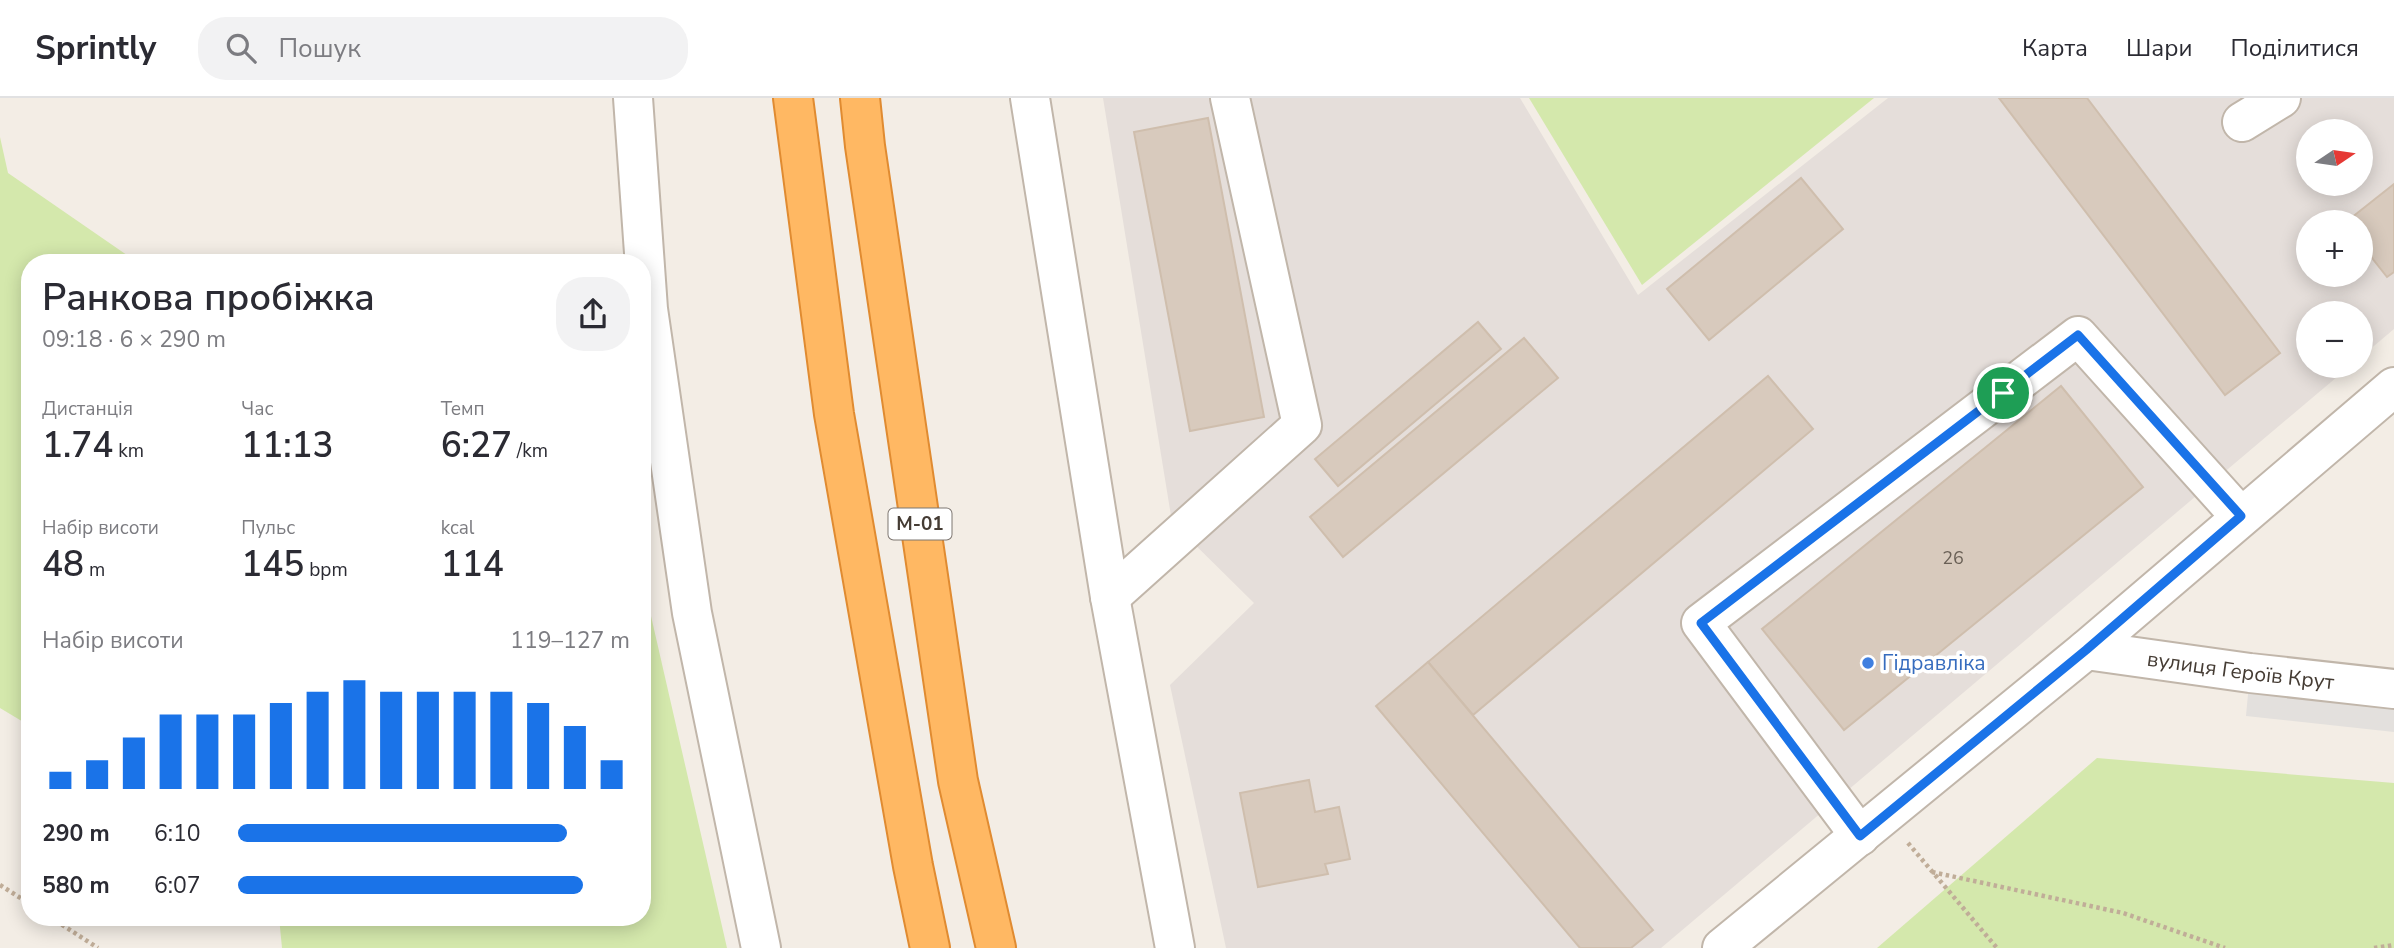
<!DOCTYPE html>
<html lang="uk">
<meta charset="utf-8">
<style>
:root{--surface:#fff;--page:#f2f2f3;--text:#2b2b33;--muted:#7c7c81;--line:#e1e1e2;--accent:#1a73e8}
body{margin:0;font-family:"Nunito Sans",sans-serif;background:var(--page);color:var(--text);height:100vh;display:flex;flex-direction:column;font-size:26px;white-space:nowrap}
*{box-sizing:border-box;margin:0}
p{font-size:23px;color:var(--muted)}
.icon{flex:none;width:38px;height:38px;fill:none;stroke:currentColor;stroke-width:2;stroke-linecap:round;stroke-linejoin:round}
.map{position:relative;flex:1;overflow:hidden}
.side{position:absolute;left:21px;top:156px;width:630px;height:672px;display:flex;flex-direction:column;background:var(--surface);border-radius:28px;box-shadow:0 4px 18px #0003}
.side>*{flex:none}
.needle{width:46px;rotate:77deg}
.tools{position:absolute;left:2296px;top:21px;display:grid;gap:14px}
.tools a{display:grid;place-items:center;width:77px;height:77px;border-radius:50%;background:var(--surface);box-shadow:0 4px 18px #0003;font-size:35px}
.pin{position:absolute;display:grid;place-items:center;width:60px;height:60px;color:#fff;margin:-30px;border:4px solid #fff;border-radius:50%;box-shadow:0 2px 7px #0007}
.round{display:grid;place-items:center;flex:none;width:74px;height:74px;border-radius:28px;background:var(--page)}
.summary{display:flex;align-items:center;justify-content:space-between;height:119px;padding:0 21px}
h1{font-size:38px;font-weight:600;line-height:52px}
.figures{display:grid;grid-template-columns:repeat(3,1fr);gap:10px;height:119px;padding:7px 21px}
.figures div{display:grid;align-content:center}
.figures b{font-size:35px;font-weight:600}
.figures small{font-size:19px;font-weight:400}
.figures p{font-size:19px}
.chart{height:196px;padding:14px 21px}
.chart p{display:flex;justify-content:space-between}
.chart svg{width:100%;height:126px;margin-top:7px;stroke:var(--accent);stroke-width:6}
ul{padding:0 21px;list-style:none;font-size:23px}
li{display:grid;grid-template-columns:112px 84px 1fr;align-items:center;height:52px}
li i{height:18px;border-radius:9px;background:var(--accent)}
header{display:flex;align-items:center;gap:42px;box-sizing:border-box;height:98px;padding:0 35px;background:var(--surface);border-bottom:2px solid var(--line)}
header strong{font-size:33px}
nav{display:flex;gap:38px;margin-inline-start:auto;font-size:24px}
.search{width:490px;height:63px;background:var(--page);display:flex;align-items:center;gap:18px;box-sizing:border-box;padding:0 24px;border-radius:28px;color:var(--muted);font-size:26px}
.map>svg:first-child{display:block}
</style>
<header>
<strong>Sprintly</strong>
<div class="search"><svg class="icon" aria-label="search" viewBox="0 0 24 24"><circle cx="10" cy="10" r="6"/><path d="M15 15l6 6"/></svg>Пошук</div>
<nav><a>Карта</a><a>Шари</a><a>Поділитися</a></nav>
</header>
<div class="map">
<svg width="2394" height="850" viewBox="0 0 2394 850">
<rect width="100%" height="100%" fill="#f3ede5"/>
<path fill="#e5deda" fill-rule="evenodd" d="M1103 0H1520L1638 197 1888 0H2394V231L2361 259V215H2308V268H2350L1661 850H1226L1170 587 1254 505 1172 424ZM2308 33H2361V86H2308ZM2308 124H2361V177H2308Z"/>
<g fill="#d4e8ac">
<path d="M1529 0H1874L1642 187Z"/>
<path d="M0 39 8 75 137 164H30V628L0 610Z"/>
<path d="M642 512 651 518 727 850H282L279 819H642Z"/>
<path d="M2097 660 2394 685V850H1877Z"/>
</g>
<path fill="#e3e0dd" d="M2250 575 2394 591V634L2246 618Z"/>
<g fill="#d8cabd" stroke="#cfbead" stroke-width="2">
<path d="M1999 0H2087L2280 255 2225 297Z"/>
<path d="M1208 20 1264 319 1190 333 1134 34Z"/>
<path d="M1801 80 1843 131 1709 242 1667 191Z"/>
<path d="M2394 86V174L2387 179 2361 146V124H2346Z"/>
<path d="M1478 224 1501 251 1338 388 1315 361Z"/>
<path d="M1524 240 1558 280 1343 459 1310 419Z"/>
<path d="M1768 278 1813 331 1473 617 1428 564Z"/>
<path d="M2061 288 2143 389 1844 632 1762 531Z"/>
<path d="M1428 564 1653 832 1631 850H1580L1376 608Z"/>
<path d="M1309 682 1315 714 1339 709 1350 761 1325 766 1328 776 1258 789 1240 695Z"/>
</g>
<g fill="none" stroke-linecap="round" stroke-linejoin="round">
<defs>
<g id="minor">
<path d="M633 0 648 211 692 515 761 850"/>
<path d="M1030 0 1110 499 1175 850"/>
<path d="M2242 24 2281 0"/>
<path d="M1110 499 1302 327 1230 0"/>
<path id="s1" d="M2086 552 2250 575 2394 591"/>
<path d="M1860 738 1701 525 2078 238 2240 418"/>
<path d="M1722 850 2086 552 2394 289"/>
</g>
<g id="highway">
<path d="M793 0 834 316 913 768 930 850"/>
<path d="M860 0 865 48 958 683 996 850"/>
</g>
</defs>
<use href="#minor" stroke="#c1b6aa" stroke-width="42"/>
<use href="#highway" stroke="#e08b31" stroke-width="42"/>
<g stroke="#c0ad98" stroke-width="4.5" stroke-dasharray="3.5 3.5" stroke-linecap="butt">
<path d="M1908 745 1997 850"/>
<path d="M1932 774 2123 815 2225 850"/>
<path d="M0 787 30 806"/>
<path d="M50 819 98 850"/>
<path d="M2374 850 2394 847"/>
</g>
<use href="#minor" stroke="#fff" stroke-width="38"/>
<use href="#highway" stroke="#ffb863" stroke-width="38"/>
</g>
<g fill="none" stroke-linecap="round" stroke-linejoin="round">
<defs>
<path id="route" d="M2078 237 2241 418 2086 552 1860 738 1701 525Z"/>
</defs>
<use href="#route" stroke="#fff" stroke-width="14"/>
<use href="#route" stroke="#1a73e8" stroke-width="9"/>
</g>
<circle fill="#3f7fe0" stroke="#fff" stroke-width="2.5" cx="1868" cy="565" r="7"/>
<g text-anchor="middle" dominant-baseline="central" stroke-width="7" stroke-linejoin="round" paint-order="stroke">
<g font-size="18" fill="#6a6056">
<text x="1953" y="460">26</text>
</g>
<rect fill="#fff" stroke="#7d7671" stroke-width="2" x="888.5" y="410.5" width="63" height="31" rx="5"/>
<g font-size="19" font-weight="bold" fill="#453c34">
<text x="920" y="426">М-01</text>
</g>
<g font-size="21" fill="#366cbe" stroke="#fff" text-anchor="start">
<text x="1882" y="565">Гідравліка</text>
</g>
<g font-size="21" fill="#453c34" stroke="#fff">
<text stroke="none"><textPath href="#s1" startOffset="156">вулиця Героїв Крут</textPath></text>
</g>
</g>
</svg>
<div class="tools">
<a><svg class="needle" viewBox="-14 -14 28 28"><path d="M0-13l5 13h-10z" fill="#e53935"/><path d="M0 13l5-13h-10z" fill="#7c7c81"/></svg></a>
<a>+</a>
<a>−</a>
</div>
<div class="pin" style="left:2003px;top:295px;background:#1e9e55"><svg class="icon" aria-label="arrive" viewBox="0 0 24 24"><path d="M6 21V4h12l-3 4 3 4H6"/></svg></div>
<section class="side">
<div class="summary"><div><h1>Ранкова пробіжка</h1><p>09:18 · 6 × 290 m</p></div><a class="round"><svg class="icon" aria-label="share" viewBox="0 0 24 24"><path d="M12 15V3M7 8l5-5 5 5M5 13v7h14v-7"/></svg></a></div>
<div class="figures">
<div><p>Дистанція</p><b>1.74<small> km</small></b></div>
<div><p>Час</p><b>11:13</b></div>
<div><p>Темп</p><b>6:27<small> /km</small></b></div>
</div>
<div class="figures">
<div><p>Набір висоти</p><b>48<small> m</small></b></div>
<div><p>Пульс</p><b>145<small> bpm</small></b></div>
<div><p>kcal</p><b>114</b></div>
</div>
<div class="chart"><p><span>Набір висоти</span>119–127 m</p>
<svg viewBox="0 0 160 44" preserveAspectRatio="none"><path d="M5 44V38M15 44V34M25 44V26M35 44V18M45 44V18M55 44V18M65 44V14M75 44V10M85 44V6M95 44V10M105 44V10M115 44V10M125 44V10M135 44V14M145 44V22M155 44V34"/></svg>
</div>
<ul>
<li><b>290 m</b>6:10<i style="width:84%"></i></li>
<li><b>580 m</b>6:07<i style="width:88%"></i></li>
</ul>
</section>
</div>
